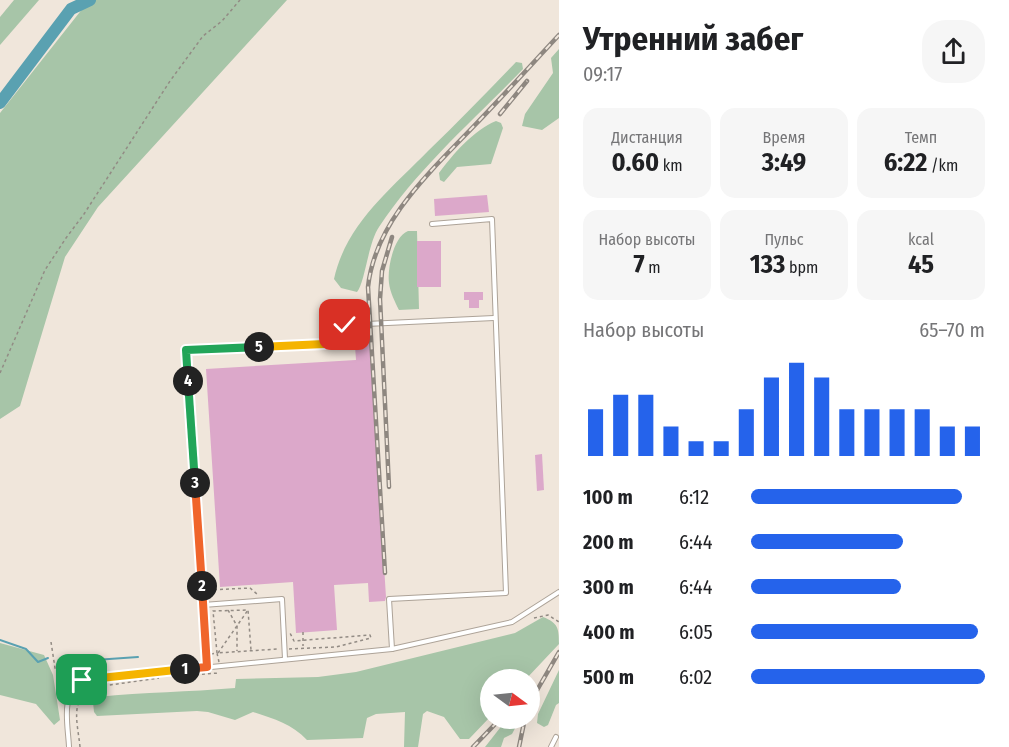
<!DOCTYPE html>
<html lang="ru">
<meta charset="utf-8">
<style>
:root{--surface:#fff;--page:#f6f6f6;--text:#202124;--muted:#757577;--accent:#2563eb}
body{margin:0;font-family:"Fira Sans Condensed",sans-serif;background:var(--page);color:var(--text);height:100vh;display:flex;flex-direction:column;font-size:22px;white-space:nowrap}
*{box-sizing:border-box;margin:0}
p{font-size:20px;color:var(--muted)}
.icon{flex:none;width:33px;height:33px;fill:none;stroke:currentColor;stroke-width:2;stroke-linecap:round;stroke-linejoin:round}
.map{position:relative;flex:1;overflow:hidden}
.panel{display:flex;flex-direction:column;background:var(--surface);width:450px}
.panel>*{flex:none}
.needle{width:39px;rotate:105deg}
.controls{position:absolute;left:480px;top:669px;display:grid;gap:12px}
.controls a{display:grid;place-items:center;width:60px;height:60px;border-radius:50%;background:var(--surface);box-shadow:0 6px 24px #0002;font-size:30px}
.pin{position:absolute;display:grid;place-items:center;width:51px;height:51px;color:#fff;margin:-26px;border-radius:12px;box-shadow:0 3px 9px #0006}
.km{position:absolute;width:30px;height:30px;margin:-15px;border-radius:50%;background:#222;color:#fff;font-size:16px;line-height:30px;text-align:center}
.round{display:grid;place-items:center;flex:none;width:63px;height:63px;border-radius:24px;background:var(--page)}
.summary{display:flex;align-items:center;justify-content:space-between;height:102px;padding:0 24px}
h1{font-size:33px;font-weight:700;line-height:45px}
.metrics{display:grid;grid-template-columns:repeat(3,1fr);gap:9px;height:102px;padding:6px 24px}
.metrics div{display:grid;align-content:center;border-radius:15px;background:var(--page);text-align:center}
.metrics b{font-size:26px;font-weight:700}
.metrics small{font-size:16px;font-weight:400}
.metrics p{font-size:16px}
.chart{height:168px;padding:12px 24px}
.chart p{display:flex;justify-content:space-between}
.chart svg{width:100%;height:108px;margin-top:6px;stroke:var(--accent);stroke-width:6}
ul{padding:0 24px;list-style:none;font-size:20px}
li{display:grid;grid-template-columns:96px 72px 1fr;align-items:center;height:45px}
li i{height:15px;border-radius:8px;background:var(--accent)}
main{display:flex;flex:1;min-height:0}
.map>svg:first-child{display:block}
</style>
<main>
<div class="map">
<svg width="559" height="747" viewBox="0 0 559 747">
<rect width="100%" height="100%" fill="#f0e6db"/>
<g fill="#a7c5a8">
<path d="M14 0H39L0 45V17Z"/>
<path d="M79 0H287L98 207 65 257 20 406 0 419V113L83 8Z"/>
<path d="M559 49V118L542 130 522 126 525 114 553 73 551 58Z"/>
<path d="M516 62 522 63 523 69C474 120 418 168 379 227 368 243 365 283 357 292L341 288 334 279C346 224 390 190 428 151 458 122 487 92 516 62Z"/>
<path d="M496 121 501 123 503 128 491 164 457 167 444 182 440 180 439 173C453 154 474 130 496 121Z"/>
<path d="M408 231H417L419 309 399 310C395 302 390 292 389 283 387 268 394 236 408 231Z"/>
<path d="M543 617C558 623 559 628 559 644L526 679 490 680V717L469 739H460L444 717 427 711 423 714 418 747H404L405 712 376 714 367 718 363 738 307 740C292 724 274 719 253 712L235 720 208 712 197 711 97 716 94 712 93 702 98 697C144 692 189 692 235 688L236 679 318 677 356 672 515 633Z"/>
<path d="M0 643 44 655 53 675 60 720 54 725 36 704 0 695Z"/>
<path d="M559 670V703L556 705 548 725 544 727 537 723 538 714Z"/>
<path d="M507 719H520L512 734 504 738 501 747H485Z"/>
</g>
<g fill="none" stroke-linecap="round" stroke-linejoin="round">
<g stroke="#5aa1b1" stroke-width="2">
<path d="M0 640 26 649 38 662 48 658"/>
<path d="M66 662 138 657"/>
</g>
<path stroke="#5aa1b1" stroke-width="12" d="M0 103 71 9 90 0"/>
</g>
<g fill="#dca8ca">
<path d="M487 195 489 212 435 216 434 199Z"/>
<rect x="417" y="241" width="24" height="46"/>
<path d="M464 292H483V300H479V308H469V300H464Z"/>
<path d="M354 332H369L386 597 385 601 369 602 368 583 334 585 337 630 296 633 293 582 220 587 206 369 356 360Z"/>
<path d="M542 454 544 490 537 491 535 455Z"/>
</g>
<g fill="none" stroke-linecap="round" stroke-linejoin="round">
<defs>
<g id="lane">
<path d="M203 605 282 599 285 659"/>
<path d="M392 649 512 622 559 592"/>
<path d="M207 667 186 350 346 343 345 325 494 318"/>
<path d="M69 747C68 724 60 695 82 680L392 649 389 599 506 593 492 219 432 224"/>
<path d="M551 747 556 737"/>
</g>
</defs>
<use href="#lane" stroke="#ada398" stroke-width="6"/>
<g stroke="#928b84" stroke-width="1.5" stroke-dasharray="3 3" stroke-linecap="butt">
<path d="M0 373 45 270 66 238 84 214 170 81 203 36 222 21 240 0"/>
<path d="M208 590 250 588 257 594"/>
<path d="M228 610 237 626V651"/>
<path d="M534 618 548 615 559 622"/>
<path d="M303 632V646"/>
<path d="M51 642 55 668 68 688"/>
<path d="M289 649 336 647 371 638 370 635 294 641 290 633"/>
<path d="M218 653 248 610"/>
<path d="M211 654 217 653 213 611 248 610 251 650"/>
<path d="M219 662 217 653 278 649"/>
<path d="M178 676 219 673"/>
<path d="M80 747C78 725 70 703 89 688L159 678"/>
</g>
<use href="#lane" stroke="#fff" stroke-width="4"/>
<defs>
<g id="rail">
<path d="M500 114 527 81"/>
<path d="M389 487 380 299 382 271 392 237"/>
<path d="M385 573 368 287C375 221 431 171 474 126 503 96 531 65 559 35"/>
<path d="M530 708 536 692 559 652"/>
<path d="M473 747 501 718"/>
<path d="M519 747 525 718"/>
</g>
</defs>
<use href="#rail" stroke="#8e8780" stroke-width="4.5"/>
<use href="#rail" stroke="#f0e6db" stroke-width="2" stroke-dasharray="7" stroke-linecap="butt"/>
</g>
<g fill="none" stroke-linecap="round" stroke-linejoin="round">
<defs>
<path id="split-1" d="M82 680 185 669"/>
<path id="split-2" d="M185 669 207 667 202 586"/>
<path id="split-3" d="M195 483 202 586"/>
<path id="split-4" d="M188 381 195 483"/>
<path id="split-5" d="M188 381 186 350 259 347"/>
<path id="split-6" d="M259 347 346 343 345 325"/>
</defs>
<use href="#split-1" stroke="#fff" stroke-width="12"/>
<use href="#split-2" stroke="#fff" stroke-width="12"/>
<use href="#split-3" stroke="#fff" stroke-width="12"/>
<use href="#split-4" stroke="#fff" stroke-width="12"/>
<use href="#split-5" stroke="#fff" stroke-width="12"/>
<use href="#split-6" stroke="#fff" stroke-width="12"/>
<use href="#split-1" stroke="#f5b400" stroke-width="8"/>
<use href="#split-2" stroke="#f0652b" stroke-width="8"/>
<use href="#split-3" stroke="#f0652b" stroke-width="8"/>
<use href="#split-4" stroke="#22a559" stroke-width="8"/>
<use href="#split-5" stroke="#22a559" stroke-width="8"/>
<use href="#split-6" stroke="#f5b400" stroke-width="8"/>
</g>
</svg>
<div class="controls">
<a><svg class="needle" viewBox="-14 -14 28 28"><path d="M0-13l5 13h-10z" fill="#e53935"/><path d="M0 13l5-13h-10z" fill="#757577"/></svg></a>
</div>
<div class="pin" style="left:82px;top:680px;background:#1e9e55"><svg class="icon" aria-label="arrive" viewBox="0 0 24 24"><path d="M6 21V4h12l-3 4 3 4H6"/></svg></div>
<div class="pin" style="left:345px;top:325px;background:#d93025"><svg class="icon" aria-label="check" viewBox="0 0 24 24"><path d="M5 12l5 5 9-10"/></svg></div>
<b class="km" style="left:185px;top:669px">1</b>
<b class="km" style="left:202px;top:586px">2</b>
<b class="km" style="left:195px;top:483px">3</b>
<b class="km" style="left:188px;top:381px">4</b>
<b class="km" style="left:259px;top:347px">5</b>
</div>
<section class="panel">
<div class="summary"><div><h1>Утренний забег</h1><p>09:17</p></div><a class="round"><svg class="icon" aria-label="share" viewBox="0 0 24 24"><path d="M12 15V3M7 8l5-5 5 5M5 13v7h14v-7"/></svg></a></div>
<div class="metrics">
<div><p>Дистанция</p><b>0.60<small> km</small></b></div>
<div><p>Время</p><b>3:49</b></div>
<div><p>Темп</p><b>6:22<small> /km</small></b></div>
</div>
<div class="metrics">
<div><p>Набор высоты</p><b>7<small> m</small></b></div>
<div><p>Пульс</p><b>133<small> bpm</small></b></div>
<div><p>kcal</p><b>45</b></div>
</div>
<div class="chart"><p><span>Набор высоты</span>65–70 m</p>
<svg viewBox="0 0 160 44" preserveAspectRatio="none"><path d="M5 44V25M15 44V19M25 44V19M35 44V32M45 44V38M55 44V38M65 44V25M75 44V12M85 44V6M95 44V12M105 44V25M115 44V25M125 44V25M135 44V25M145 44V32M155 44V32"/></svg>
</div>
<ul>
<li><b>100 m</b>6:12<i style="width:90%"></i></li>
<li><b>200 m</b>6:44<i style="width:65%"></i></li>
<li><b>300 m</b>6:44<i style="width:64%"></i></li>
<li><b>400 m</b>6:05<i style="width:97%"></i></li>
<li><b>500 m</b>6:02<i style="width:100%"></i></li>
</ul>
</section>
</main>
